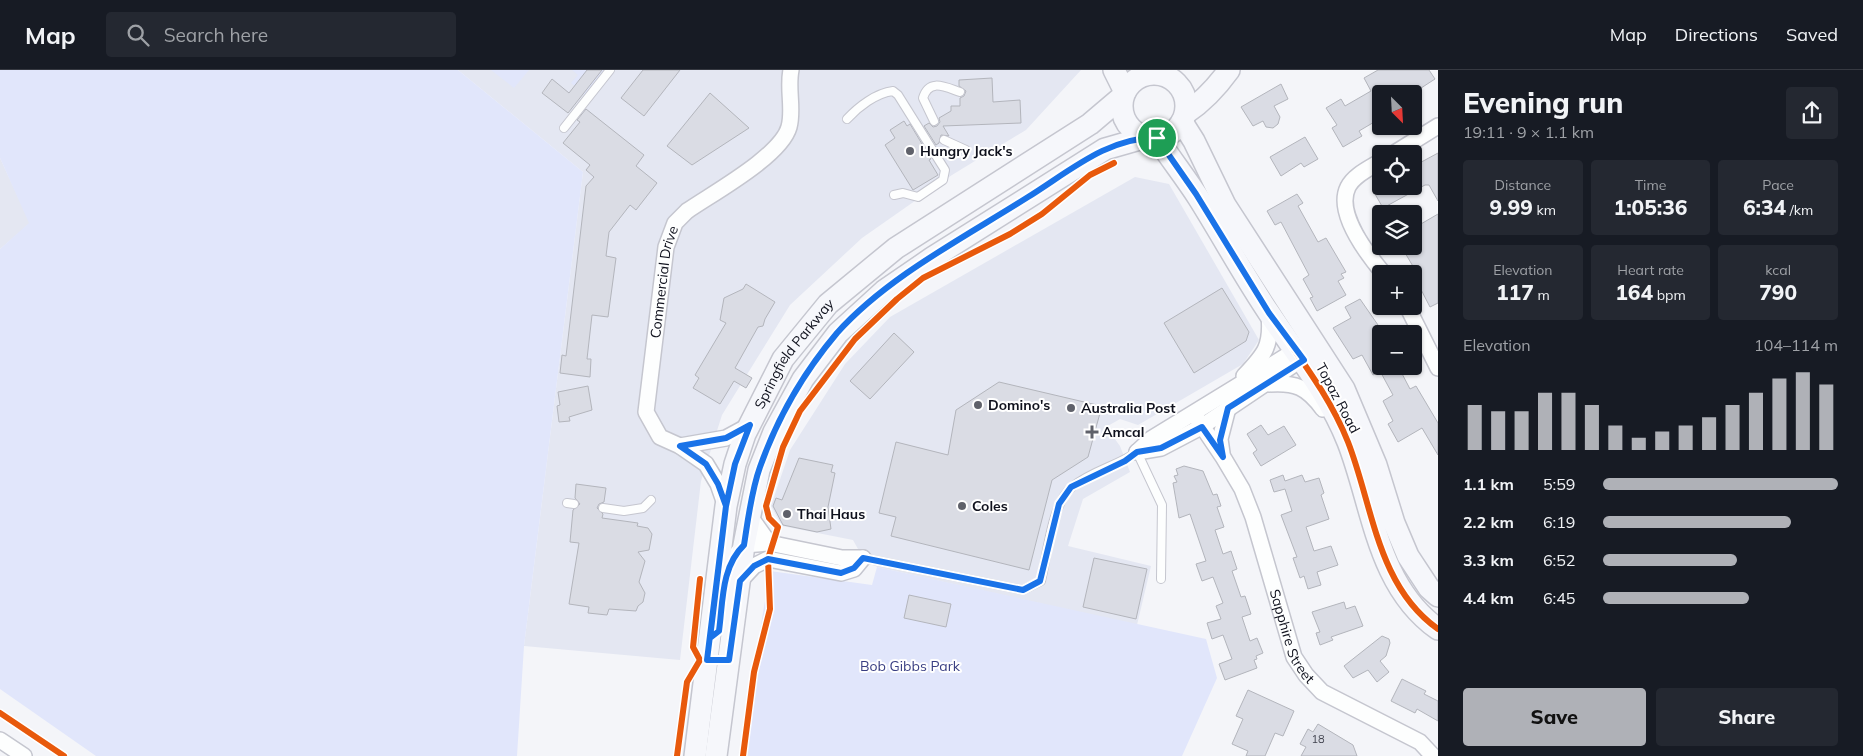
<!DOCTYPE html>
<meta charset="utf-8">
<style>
:root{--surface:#171b24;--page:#242831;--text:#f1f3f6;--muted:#9ea1a6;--line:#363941;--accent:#afb1b7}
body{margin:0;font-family:Mulish,sans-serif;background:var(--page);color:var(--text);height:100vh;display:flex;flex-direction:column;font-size:19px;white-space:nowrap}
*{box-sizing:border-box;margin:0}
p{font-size:16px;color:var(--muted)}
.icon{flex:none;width:28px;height:28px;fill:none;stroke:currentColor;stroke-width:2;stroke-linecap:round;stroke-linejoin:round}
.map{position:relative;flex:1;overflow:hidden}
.sheet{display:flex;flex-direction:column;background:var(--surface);width:425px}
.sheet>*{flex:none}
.needle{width:32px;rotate:156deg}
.fabs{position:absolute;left:1372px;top:15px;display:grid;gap:10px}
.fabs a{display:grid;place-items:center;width:50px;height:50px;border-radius:5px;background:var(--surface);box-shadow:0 1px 4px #0004;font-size:25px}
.pin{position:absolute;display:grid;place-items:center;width:42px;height:42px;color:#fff;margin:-21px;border:2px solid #fff;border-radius:50%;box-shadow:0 1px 5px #0007}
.round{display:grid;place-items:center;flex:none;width:52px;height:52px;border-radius:5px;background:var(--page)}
.head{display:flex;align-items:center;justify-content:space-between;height:85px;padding:0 25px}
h1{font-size:28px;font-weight:800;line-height:38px}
.metrics{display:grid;grid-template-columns:repeat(3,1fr);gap:8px;height:85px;padding:5px 25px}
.metrics div{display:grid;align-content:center;border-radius:5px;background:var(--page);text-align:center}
.metrics b{font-size:21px;font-weight:800}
.metrics small{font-size:14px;font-weight:400}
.metrics p{font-size:14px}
.chart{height:140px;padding:10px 25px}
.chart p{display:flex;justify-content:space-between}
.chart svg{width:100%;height:90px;margin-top:5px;stroke:var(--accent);stroke-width:6}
.cta{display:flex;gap:10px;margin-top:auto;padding:10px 25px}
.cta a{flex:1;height:58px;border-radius:5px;background:var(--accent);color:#111;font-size:20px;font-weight:800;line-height:58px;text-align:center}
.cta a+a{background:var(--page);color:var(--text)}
ul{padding:0 25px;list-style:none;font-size:16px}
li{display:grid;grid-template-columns:80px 60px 1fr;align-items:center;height:38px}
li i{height:12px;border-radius:6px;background:var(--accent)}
header{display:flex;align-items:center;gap:30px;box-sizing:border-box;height:70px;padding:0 25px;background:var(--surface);border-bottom:1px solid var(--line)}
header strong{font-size:24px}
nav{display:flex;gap:28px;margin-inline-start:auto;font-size:18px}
.search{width:350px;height:45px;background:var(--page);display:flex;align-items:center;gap:12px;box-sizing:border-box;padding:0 18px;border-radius:5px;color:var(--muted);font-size:19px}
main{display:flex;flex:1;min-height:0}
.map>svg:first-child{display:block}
</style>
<header>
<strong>Map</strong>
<div class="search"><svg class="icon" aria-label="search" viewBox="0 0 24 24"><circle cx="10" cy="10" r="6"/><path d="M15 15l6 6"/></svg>Search here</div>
<nav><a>Map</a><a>Directions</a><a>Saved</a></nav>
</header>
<main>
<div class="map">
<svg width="1438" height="686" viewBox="0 0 1438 686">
<rect width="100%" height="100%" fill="#f4f5f9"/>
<g fill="#e4e7f2">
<path d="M458 0H1081L1026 60 952 105 862 168 790 235 722 345 701 411 680 590 524 576 583 102Z"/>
<path d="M0 88 30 153 0 179Z"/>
<path d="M1135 107 1169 114 1259 270 1243 294 1138 355 1120 349 1106 357 1120 376 1130 402 1083 429 1068 476 1151 496 1137 555 877 497 863 488 853 470 782 456 771 436 790 380 845 294 890 247Z"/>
</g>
<g fill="#e1e6fb">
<path d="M0 0H458L583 102 524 576 517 686H96L0 619V179L29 153 0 88Z"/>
<path d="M491 0H529L514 18Z"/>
<path d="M572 0H605L585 25 571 13 578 5Z"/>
<path d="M877 497 1206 569 1217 608 1182 686H739L770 501 872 515Z"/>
</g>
<g fill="#dadce4" stroke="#b3b5bc">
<path d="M587 0H602L568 43 542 23 552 9 569 23Z"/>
<path d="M643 0H680L644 46 621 28Z"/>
<path d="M1378 0H1429L1435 9 1418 20 1420 24H1381V48L1359 61 1362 66 1343 77 1332 58 1337 55 1326 38 1341 29 1345 36 1371 21 1364 8Z"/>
<path d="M992 8 993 32 1020 30 1021 53 943 56 949 66 941 65 939 73 936 75 924 56 929 53 933 57 937 56 940 52 939 48 951 41V36H960V28L964 26 966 21 959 16V10Z"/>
<path d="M1281 14 1288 29 1274 36 1280 47 1278 54 1273 58 1266 57 1263 51 1253 56 1241 37Z"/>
<path d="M710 23 749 58 692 95 667 76Z"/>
<path d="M586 39 644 85 636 96 657 113 636 140 630 135 609 162 606 186 616 188 608 247 592 245 587 289H591L590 307 560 303 562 285 566 286 586 116 594 107 586 100 590 95 563 73 580 52 577 50Z"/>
<path d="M904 51 907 56 910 54 931 89 929 90 938 105 913 120 885 75 895 68 890 60Z"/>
<path d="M1305 67 1318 89 1304 97 1301 93 1281 106 1270 87Z"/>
<path d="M1438 83V131L1429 115H1425L1383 138 1375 124 1389 116H1414V96Z"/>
<path d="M1297 124 1303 133 1298 136 1318 172 1326 168 1346 202 1341 204 1344 208 1338 211 1346 225 1317 241 1310 228 1313 227 1303 209 1309 205 1281 152 1275 155 1267 141Z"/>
<path d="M1438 144V233L1430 237 1414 206V198L1401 176H1414V158Z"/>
<path d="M746 214 775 232 765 249 763 256 758 257 735 298 752 308 746 318 734 311 720 334 693 318 699 308 695 305 726 253 720 250 724 228 743 219Z"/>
<path d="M1222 218 1249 262 1246 271 1194 303 1164 253Z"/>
<path d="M1360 229 1378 255 1376 256 1381 266V296H1398L1410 319 1416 316 1438 353V385L1422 358 1398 372 1388 354 1393 351 1383 331 1393 325 1380 301 1373 305 1362 285 1353 289 1333 258 1351 248 1345 237Z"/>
<path d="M894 263 914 282 870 329 850 311Z"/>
<path d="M999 312 1097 335 1100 343 1088 387 1052 410 1029 500 891 466 896 447 879 443 896 372 948 385 956 340Z"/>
<path d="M588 316 592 340 569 347 570 351 559 352 557 336 560 335 558 322Z"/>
<path d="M1261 355 1268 365 1284 356 1296 375 1261 396 1253 383 1257 380 1247 364Z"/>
<path d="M799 388 833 395 831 402 835 403 828 437 831 459 817 462 783 455 773 436 776 428 782 430Z"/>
<path d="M1184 396 1203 401 1213 425 1217 424 1221 436 1217 437 1224 457 1215 460 1223 484 1231 481 1237 499 1232 501 1241 527 1245 526 1251 544 1242 547 1250 571 1257 568 1263 583 1256 586 1257 589 1254 590 1257 598 1225 610 1219 594 1232 589 1223 565 1212 569 1207 553 1221 549 1216 536 1223 533 1213 507 1202 511 1196 494 1206 491 1190 444 1179 448 1173 413 1177 412 1174 406 1178 405 1176 399Z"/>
<path d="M1283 405 1285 411 1302 405 1305 412 1319 408 1324 423 1321 425 1329 449 1306 457 1314 481 1331 476 1338 495 1317 502 1321 515 1308 519 1304 506 1300 508 1293 488 1297 487 1281 445 1292 441 1285 419 1274 422 1270 410Z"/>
<path d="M576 414 606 418 604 432 599 434 597 438 603 444 602 448 638 453 637 456 648 458 652 464 649 480 638 482 645 491 639 512 645 523 643 532 638 536 636 541 609 539 607 545 588 543 589 537 569 534 579 473 570 472 573 440 580 434 575 428Z"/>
<path d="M1094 488 1147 499 1136 549 1083 537Z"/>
<path d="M909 525 951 534 946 557 904 548Z"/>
<path d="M1344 532 1346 539 1355 536 1363 556 1331 567 1333 570 1320 575 1316 563 1320 562 1312 542Z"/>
<path d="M1382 566 1389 569 1390 573 1386 586 1380 591 1389 602 1377 612 1368 600 1353 608 1344 596Z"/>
<path d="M1402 609 1426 621 1424 624 1438 631V651L1417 639 1415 643 1391 631Z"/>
<path d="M1248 620 1294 641 1283 666 1275 663 1265 686H1246L1248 681 1232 674 1243 649 1236 646Z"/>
<path d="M1318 654 1353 675 1357 686H1301L1306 677 1300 674 1308 659 1313 662Z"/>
</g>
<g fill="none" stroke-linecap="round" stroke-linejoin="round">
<defs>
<g id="lane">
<path d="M847 49C858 37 876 23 893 21L898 25 945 100 943 110 918 127 903 123 894 125"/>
<path d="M934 51 923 28C929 8 945 17 960 22"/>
<path d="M564 58 610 0"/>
<path d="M944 70 966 80"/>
<path d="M567 433 574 434"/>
<path d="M603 438 624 441 643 438 651 430"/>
<path d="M863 488 1023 520 1041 511C1047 486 1052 432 1072 417 1091 401 1117 396 1137 382L1162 435 1161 509"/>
</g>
<g id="street">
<path d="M1393 84 1438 56"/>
<path d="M1381 91C1370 98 1354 105 1348 117 1335 143 1368 185 1384 204"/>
<path d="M1407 236 1438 298"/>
<path d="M1244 306C1265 284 1272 276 1269 245"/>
<path d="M1269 314C1295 312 1307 317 1323 339"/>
<path id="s1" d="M1194 344 1223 387 1242 419 1253 447 1294 587 1306 605 1322 622 1420 672 1433 686"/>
<path d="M680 376 726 368 750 355"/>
<path d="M1137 382 1161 378 1201 357 1308 285"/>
<path d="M1137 382 1151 369 1296 280 1305 278"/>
<path d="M1222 383 1220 369 1228 338"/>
<path id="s2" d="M725 434 718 414 706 394 680 376 660 367 646 342 666 177 675 153 687 141C713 123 781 86 789 57 794 39 787 19 791 0"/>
<path d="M749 445 769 473"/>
<path d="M740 511 754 496 768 489 841 503 854 499 863 488"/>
<path d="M725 516C727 500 732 487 744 475L769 473 842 488H863"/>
<path d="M0 670 24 686"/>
</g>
<g id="secondary">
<path d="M1114 0 1125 22"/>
<circle cx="1154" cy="36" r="32"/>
<path d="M1186 43C1204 31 1216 18 1229 0"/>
<path d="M1182 52 1194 71 1225 135 1344 319 1376 395 1394 453 1408 486 1429 518 1438 526"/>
<path d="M1157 68C1170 88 1185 107 1198 127 1222 165 1244 206 1269 243 1297 285 1329 324 1348 372 1373 436 1377 516 1438 559"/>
<path id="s3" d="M695 686 726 436 735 394 745 364 783 289 828 234 896 178 1090 54 1123 26"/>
<path d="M716 686 744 475 759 400 774 362 803 309 838 263 884 221 932 188 1105 79 1147 67"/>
</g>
</defs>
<use href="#lane" stroke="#c5c6cf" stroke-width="10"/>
<use href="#street" stroke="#c5c6cf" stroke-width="18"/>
<use href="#secondary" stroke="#c5c6cf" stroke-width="24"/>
<use href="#lane" stroke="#fdfefe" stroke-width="8"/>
<use href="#street" stroke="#fdfefe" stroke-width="15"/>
<use href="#secondary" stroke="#f6f7fb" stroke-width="21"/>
<defs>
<g id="cycleway">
<path d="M1157 68C1170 88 1185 107 1198 127 1222 165 1244 206 1269 243 1297 285 1329 324 1348 372 1373 436 1377 516 1438 559"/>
<path d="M0 643 64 686"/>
<path d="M677 686 687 612 700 590 693 577 700 509"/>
<path d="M743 686 754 602 770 539 768 489 778 457 769 448 766 436 783 377 800 341 855 269 897 229 923 208 1010 164 1042 144 1090 105 1114 93"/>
</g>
</defs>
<use href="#cycleway" stroke="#fff" stroke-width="9"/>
<use href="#cycleway" stroke="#e8590c" stroke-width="6"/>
</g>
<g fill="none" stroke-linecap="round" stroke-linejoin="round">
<defs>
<path id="route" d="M1157 68C1109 66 1067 103 1028 127 965 167 887 207 837 263 804 302 777 349 760 397 751 422 748 450 744 475 721 497 723 532 719 561L710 568 726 436 718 414 706 394 680 376 726 368 750 355 735 394 726 436 707 590H729L740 511 754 496 768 489 841 503 854 498 863 488 1023 520 1040 511 1059 434 1071 417 1125 391 1137 382 1161 378 1202 357 1223 387 1220 370 1228 338 1304 290 1269 243 1196 124 1157 68"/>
</defs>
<use href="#route" stroke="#fff" stroke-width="10"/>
<use href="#route" stroke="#1a73e8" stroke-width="6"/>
</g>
<g fill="#5f616a" stroke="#fff" stroke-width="2">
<circle cx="910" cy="81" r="5"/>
<circle cx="978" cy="335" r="5"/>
<circle cx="1071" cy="338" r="5"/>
<path d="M1089.5 354.5h5v5h5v5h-5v5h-5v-5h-5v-5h5z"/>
<circle cx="962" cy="436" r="5"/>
<circle cx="787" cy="444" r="5"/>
</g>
<g text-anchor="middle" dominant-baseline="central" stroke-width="4" stroke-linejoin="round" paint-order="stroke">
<g font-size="11" fill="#42444f">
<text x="1318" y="669">18</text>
</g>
<g font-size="14" font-weight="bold" fill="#0f111d" stroke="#fff" text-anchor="start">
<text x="920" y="81">Hungry Jack's</text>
<text x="988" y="335">Domino's</text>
<text x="1081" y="338">Australia Post</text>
<text x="1102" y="362">Amcal</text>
<text x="972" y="436">Coles</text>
<text x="797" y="444">Thai Haus</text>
</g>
<g font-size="14" fill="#0f111d" stroke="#fff">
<text stroke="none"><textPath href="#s2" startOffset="258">Commercial Drive</textPath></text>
<text stroke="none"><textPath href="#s3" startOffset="421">Springfield Parkway</textPath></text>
<text transform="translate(1338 328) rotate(62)">Topaz Road</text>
<text stroke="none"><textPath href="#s1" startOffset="245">Sapphire Street</textPath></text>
</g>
<g font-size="14" fill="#393e82" stroke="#fff">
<text x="910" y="596">Bob Gibbs Park</text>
</g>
</g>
</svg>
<div class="fabs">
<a><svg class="needle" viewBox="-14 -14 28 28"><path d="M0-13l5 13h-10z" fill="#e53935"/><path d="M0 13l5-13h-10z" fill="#9ea1a6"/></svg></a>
<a><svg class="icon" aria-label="locate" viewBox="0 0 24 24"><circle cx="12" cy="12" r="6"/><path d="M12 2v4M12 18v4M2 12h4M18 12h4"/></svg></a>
<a><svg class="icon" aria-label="layers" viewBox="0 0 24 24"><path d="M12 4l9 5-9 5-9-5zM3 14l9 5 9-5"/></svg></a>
<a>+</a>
<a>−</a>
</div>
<div class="pin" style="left:1157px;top:68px;background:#1e9e55"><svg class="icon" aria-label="arrive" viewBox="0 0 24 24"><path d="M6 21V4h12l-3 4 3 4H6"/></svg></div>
</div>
<section class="sheet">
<div class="head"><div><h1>Evening run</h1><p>19:11 · 9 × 1.1 km</p></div><a class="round"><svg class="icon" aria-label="share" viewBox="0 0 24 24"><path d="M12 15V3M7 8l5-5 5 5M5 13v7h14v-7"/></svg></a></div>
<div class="metrics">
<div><p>Distance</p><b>9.99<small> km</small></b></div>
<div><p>Time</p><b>1:05:36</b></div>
<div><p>Pace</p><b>6:34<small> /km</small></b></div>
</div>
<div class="metrics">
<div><p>Elevation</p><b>117<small> m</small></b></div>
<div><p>Heart rate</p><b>164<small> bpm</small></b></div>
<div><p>kcal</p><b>790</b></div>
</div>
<div class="chart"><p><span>Elevation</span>104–114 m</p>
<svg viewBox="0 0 160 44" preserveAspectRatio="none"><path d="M5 44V22M15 44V25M25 44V25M35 44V16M45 44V16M55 44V22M65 44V32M75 44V38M85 44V35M95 44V32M105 44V28M115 44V22M125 44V16M135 44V9M145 44V6M155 44V12"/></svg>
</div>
<ul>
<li><b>1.1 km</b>5:59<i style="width:100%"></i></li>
<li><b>2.2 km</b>6:19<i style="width:80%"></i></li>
<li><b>3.3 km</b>6:52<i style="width:57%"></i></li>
<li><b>4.4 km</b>6:45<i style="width:62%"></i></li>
</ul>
<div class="cta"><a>Save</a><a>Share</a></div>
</section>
</main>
